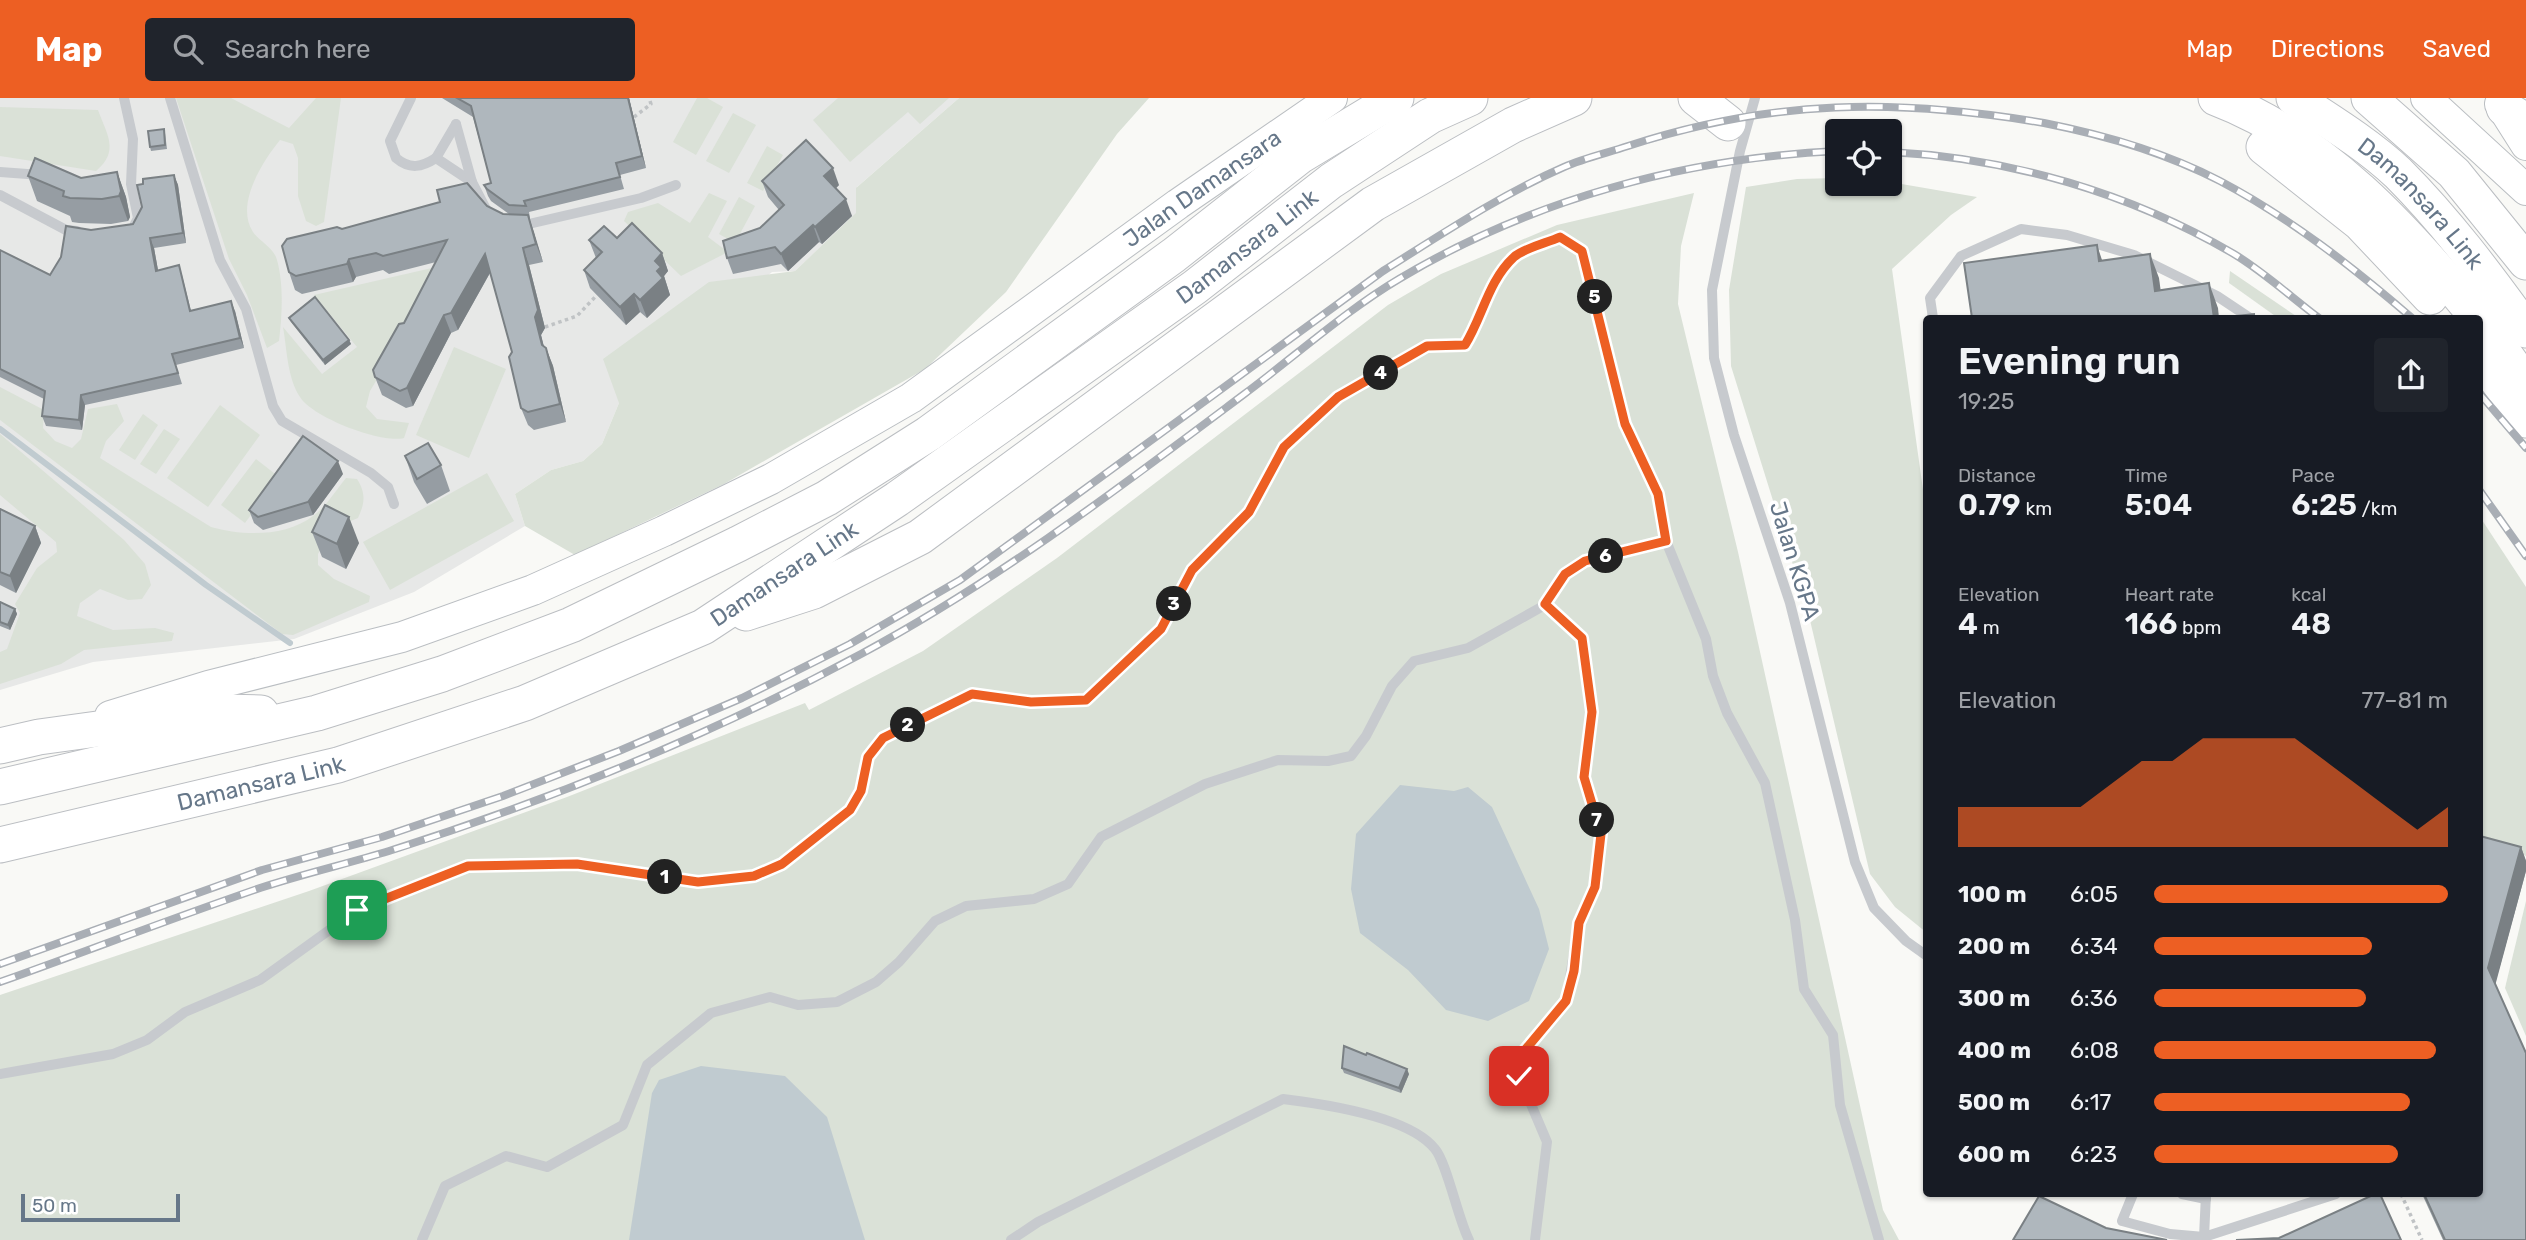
<!DOCTYPE html>
<meta charset="utf-8">
<style>
:root{--surface:#171b24;--page:#20242c;--text:#f1f3f6;--muted:#9ea1a6;--accent:#ed5f23}
body{margin:0;font-family:Rubik,sans-serif;background:var(--page);color:var(--text);height:100vh;display:flex;flex-direction:column;font-size:26px;white-space:nowrap}
*{box-sizing:border-box;margin:0}
p{font-size:23px;color:var(--muted)}
.icon{flex:none;width:38px;height:38px;fill:none;stroke:currentColor;stroke-width:2;stroke-linecap:round;stroke-linejoin:round}
.map{position:relative;flex:1;overflow:hidden}
.drawer{position:absolute;left:1923px;top:217px;width:560px;height:882px;display:flex;flex-direction:column;background:var(--surface);border-radius:7px;box-shadow:0 2px 5px #0004}
.drawer>*{flex:none}
.controls{position:absolute;left:1825px;top:21px;display:grid;gap:14px}
.controls a{display:grid;place-items:center;width:77px;height:77px;border-radius:7px;background:var(--surface);box-shadow:0 2px 5px #0004;font-size:35px}
.scale{position:absolute;left:21px;bottom:18px;width:159px;box-sizing:border-box;padding-left:7px;border:4px solid #667789;border-top:0;font-size:19px;line-height:24px;white-space:nowrap;color:#667789;-webkit-text-stroke:5px #fff;paint-order:stroke}
.pin{position:absolute;display:grid;place-items:center;width:60px;height:60px;color:#fff;margin:-30px;border-radius:14px;box-shadow:0 4px 10px #0006}
.km{position:absolute;width:35px;height:35px;margin:-18px;border-radius:50%;background:#222;color:#fff;font-size:19px;line-height:35px;text-align:center}
.round{display:grid;place-items:center;flex:none;width:74px;height:74px;border-radius:7px;background:var(--page)}
.headline{display:flex;align-items:center;justify-content:space-between;height:119px;padding:0 35px}
h1{font-size:38px;font-weight:600;line-height:52px}
.stats{display:grid;grid-template-columns:repeat(3,1fr);gap:10px;height:119px;padding:7px 35px}
.stats div{display:grid;align-content:center}
.stats b{font-size:30px;font-weight:600}
.stats small{font-size:19px;font-weight:400}
.stats p{font-size:19px}
.chart{height:196px;padding:14px 35px}
.chart p{display:flex;justify-content:space-between}
.chart svg{width:100%;height:126px;margin-top:7px;fill:var(--accent);opacity:.7}
ul{padding:0 35px;list-style:none;font-size:23px}
li{display:grid;grid-template-columns:112px 84px 1fr;align-items:center;height:52px}
li i{height:18px;border-radius:9px;background:var(--accent)}
header{display:flex;align-items:center;gap:42px;box-sizing:border-box;height:98px;padding:0 35px;background:var(--accent);color:#fff}
header strong{font-size:33px}
nav{display:flex;gap:38px;margin-inline-start:auto;font-size:24px}
.search{width:490px;height:63px;background:var(--page);display:flex;align-items:center;gap:18px;box-sizing:border-box;padding:0 24px;border-radius:7px;color:var(--muted);font-size:26px}
.map>svg:first-child{display:block}
</style>
<header>
<strong>Map</strong>
<div class="search"><svg class="icon" aria-label="search" viewBox="0 0 24 24"><circle cx="10" cy="10" r="6"/><path d="M15 15l6 6"/></svg>Search here</div>
<nav><a>Map</a><a>Directions</a><a>Saved</a></nav>
</header>
<div class="map">
<svg width="2526" height="1142" viewBox="0 0 2526 1142">
<rect width="100%" height="100%" fill="#f9f9f6"/>
<path fill="#e7e8e7" d="M0 0H959L857 89V115L795 173 772 174 619 305 602 346 583 363 551 372 515 396 525 428 414 494 294 541 93 564 0 592Z"/>
<g fill="#dae1d7">
<path d="M176 0H231L289 30 316 0H341L324 124 316 128 306 123 298 98V60L293 46 280 42C262 64 235 107 253 134 260 144 274 150 277 162 284 187 282 218 279 243L267 250 247 197 229 161Z"/>
<path d="M697 0H707L723 9 696 57 673 44Z"/>
<path d="M838 0H949L920 26 908 14 850 64 813 22Z"/>
<path d="M959 0H1149L1117 36 1006 194 925 271 724 386 575 457 525 428 515 396 551 372 583 363 602 346 619 305 603 261 709 184 795 173 856 115V90Z"/>
<path d="M0 9 98 12C107 37 120 53 96 73L0 58Z"/>
<path d="M733 15 756 27 729 75 706 63Z"/>
<path d="M767 48 783 57 763 93 747 85Z"/>
<path d="M1837 80 1838 86 1890 84 1977 99 1951 117 1892 171 1927 420 1924 721 1927 835 1895 809 1870 776 1809 518 1731 268 1729 192 1746 89 1797 81Z"/>
<path d="M709 95 727 103 708 139 728 154 681 178 624 123 628 114 658 105 690 125Z"/>
<path d="M1694 95 1681 148 1678 206 1738 454 1883 1112 1899 1142H0V897L309 793 567 699 805 605 809 612 923 553 1057 460 1388 207 1441 176 1557 127Z"/>
<path d="M739 99 755 108 735 145 719 136Z"/>
<path d="M445 167 370 293 366 309 377 321 409 325 404 340C381 346 312 319 300 299 287 279 287 251 283 229L322 276 357 249 314 197Z"/>
<path d="M2230 173 2299 220H2278L2229 185Z"/>
<path d="M454 249 506 271 469 360 416 337Z"/>
<path d="M0 289 44 312 43 330 55 343 72 350 81 341 88 311 117 306 124 323 106 343 100 360 211 429C243 438 286 439 313 418 326 409 336 392 346 380L357 381C366 395 365 405 358 420L331 431 318 456V467L334 481 370 498 369 504 293 537 282 536 0 322Z"/>
<path d="M220 307 260 337 208 409 167 380Z"/>
<path d="M143 316 158 327 135 362 119 352Z"/>
<path d="M164 331 180 341 156 376 140 366Z"/>
<path d="M0 336 124 442 145 466 151 487 142 501 128 502 100 491 80 505 77 518 113 532 155 530 174 535 172 543 84 552 61 566 0 586V554L7 551 20 515 15 506 37 470 57 454 56 444 0 397Z"/>
<path d="M256 361 279 379 245 425 221 407Z"/>
<path d="M487 375 514 423 390 492 363 444Z"/>
<path d="M2480 419 2526 489V758L2480 744Z"/>
<path d="M2526 803V938L2505 890Z"/>
</g>
<g fill="#c0cbd0">
<path d="M1400 687 1454 693 1468 689 1492 709 1539 811 1549 851 1529 903 1488 923 1446 912 1408 872 1360 835 1351 791 1356 736Z"/>
<path d="M701 968 785 978 827 1019 865 1142H629L652 995 659 982Z"/>
</g>
<g fill="none" stroke-linecap="round" stroke-linejoin="round">
<path stroke="#c0cbd0" stroke-width="6" d="M0 331 206 487 290 545"/>
<defs>
<g id="primary">
<path d="M2426 0 2526 92"/>
<path d="M2500 6 2526 47"/>
<path id="s1" d="M110 618 208 588 402 539 533 492 664 433 771 381 911 300 1178 106 1332 0"/>
</g>
<g id="motorway">
<path d="M1696 0 1728 25"/>
<path d="M2216 0C2324 41 2407 133 2478 220"/>
<path id="s2" d="M2294 0C2329 23 2367 46 2398 75 2446 123 2487 178 2526 232"/>
<path d="M2369 0 2454 75 2526 164"/>
<path d="M2504 10 2526 23"/>
<path d="M2264 49 2360 125 2430 199"/>
<path d="M2480 222 2526 286"/>
<path d="M2489 271 2526 322"/>
<path d="M746 515 814 493 920 439 1373 106 1513 27 1574 0"/>
<path d="M0 648 39 639 221 614 261 615"/>
<path d="M0 689 317 615 442 576 571 527 738 446 827 400 928 336 1174 157 1300 58 1396 0"/>
<path id="s3" d="M0 747 338 667 525 605 703 529 897 401 1195 189 1331 83 1430 18 1470 0"/>
</g>
</defs>
<use href="#primary" stroke="#babec2" stroke-width="32"/>
<use href="#motorway" stroke="#bbbec2" stroke-width="37"/>
<g stroke="#c0c3c5" stroke-width="3.5" stroke-dasharray="3.5 3.5" stroke-linecap="butt">
<path d="M634 19 651 6 649 0"/>
<path d="M545 229 577 218 597 197"/>
<path d="M2401 1096 2422 1142"/>
</g>
<g stroke="#c7cace" stroke-width="10">
<path d="M124 0 133 41 131 86 138 120 135 126"/>
<path d="M170 0 220 162 246 211 273 308 282 323 371 375 388 389 394 406"/>
<path d="M411 0 390 43 396 60C410 72 422 69 436 60L472 84"/>
<path d="M1755 0 1740 53 1712 192 1714 260 1734 337 1790 505 1855 764 1874 810 1906 843 1927 858"/>
<path d="M456 26 472 84 486 111"/>
<path d="M436 60 456 26"/>
<path d="M0 74 41 77"/>
<path d="M0 97 66 132 77 133"/>
<path d="M520 128 641 100 676 87"/>
<path d="M1933 220 1930 200 1961 158 2021 131 2067 137 2134 157 2217 198 2250 220"/>
<path d="M0 976 113 956 147 942 185 914 260 882 357 812 468 768 577 766 698 784 754 778 782 766 850 712 861 693 868 658 883 640 972 596 1031 604 1086 602 1161 531 1192 472 1249 414 1284 350 1338 299 1427 248 1465 247C1483 218 1488 183 1514 159 1524 149 1547 145 1560 139L1582 153 1625 326 1658 396 1666 443 1706 541 1713 578 1727 615 1765 685 1795 822 1804 891 1833 937 1840 1007 1879 1142"/>
<path d="M2133 1096 2122 1123 2170 1136 2204 1139"/>
<path d="M2182 1096 2206 1101"/>
<path d="M2206 1096 2204 1139 2336 1096"/>
<path d="M422 1142 445 1088 506 1058 547 1069 623 1027 647 967 711 915 770 899 798 907 837 904 876 884 899 864 935 823 966 808 1034 801 1068 786 1101 739 1205 686 1278 662 1328 663 1351 658 1366 638 1392 588 1414 563 1468 550 1545 507 1565 476 1585 463 1666 443"/>
<path d="M1011 1142 1038 1124 1283 1001C1324 1006 1409 1018 1435 1051 1447 1065 1458 1121 1469 1142"/>
<path d="M1535 1142 1547 1044 1519 978 1520 959 1566 903 1579 825 1596 789 1601 736 1584 679 1592 614 1582 540 1545 507"/>
</g>
<use href="#primary" stroke="#fff" stroke-width="30"/>
<use href="#motorway" stroke="#fff" stroke-width="35"/>
<defs>
<g id="rail">
<path d="M1890 54C2011 60 2130 95 2234 156 2264 174 2291 199 2319 220"/>
<path d="M2480 296 2526 350"/>
<path d="M2480 393 2526 458"/>
<path d="M0 866 262 772 382 739 503 698 619 653 742 600 850 546 960 482 1383 173C1442 136 1500 97 1564 69 1584 60 1607 55 1628 48 1772 1 1897 0 2044 25 2105 37 2164 54 2220 83 2290 120 2353 169 2412 220"/>
<path d="M0 884C87 853 173 820 260 790 303 776 346 766 389 753 551 702 711 637 861 556 997 483 1119 390 1243 297 1293 260 1345 213 1399 181 1531 102 1684 60 1838 53"/>
</g>
</defs>
<use href="#rail" stroke="#a9aeb5" stroke-width="8"/>
<use href="#rail" stroke="#fff" stroke-width="5" stroke-dasharray="16" stroke-linecap="butt"/>
</g>
<g fill="#969da3">
<path d="M442 0H629L646 70 620 77 624 91 529 114 530 120H529L543 164 529 167 545 230 541 237 544 249 546 250 553 268 566 324 534 332 528 327 521 310 512 254 490 175 458 232 451 235 413 308 406 310 382 297 375 279 436 164 389 176 383 172 356 179 353 184 302 196 295 192 289 174 342 131 487 108 503 116H509L491 103 488 98 484 87 491 85 473 19Z"/>
<path d="M164 31 165 35 167 51 151 53 150 49Z"/>
<path d="M117 74 126 99 130 119 128 123 111 126 79 125 72 124 70 118 37 103 28 78 81 80Z"/>
<path d="M174 77 178 87 186 145 154 150 158 172 182 177 191 213H235L244 250 176 267 182 286 85 307 82 332 46 328 42 318 44 301 0 279V152L50 177 91 132 133 126 142 109 143 86Z"/>
<path d="M762 83 839 87 836 90 852 118 822 146 819 144 788 173 781 166 733 176 727 160 779 112 768 99Z"/>
<path d="M617 140 662 155 668 173 664 178 670 197 647 220 640 214 626 227 590 190 584 172 596 160 589 142Z"/>
<path d="M289 220 349 242 351 246 325 267 291 224Z"/>
<path d="M405 358 441 367 450 393 427 406 414 384Z"/>
<path d="M343 376 313 417 263 432 254 425 249 412Z"/>
<path d="M0 411 35 428 41 445 16 495 0 487Z"/>
<path d="M312 434 359 445 346 471 322 459Z"/>
<path d="M0 504 15 511 17 516 10 532 0 528Z"/>
<path d="M2480 738 2521 749 2526 763V773L2495 886 2526 1142H2443L2422 1096H2480Z"/>
<path d="M1342 970 1409 976 1401 995 1344 975Z"/>
</g>
<g fill="#7a8084">
<path d="M628 0H629L646 70 642 58Z"/>
<path d="M833 70 839 87 831 95 824 78Z"/>
<path d="M117 74 126 99 130 119 128 123 119 98Z"/>
<path d="M174 77 178 87 186 145 183 135Z"/>
<path d="M846 101 852 118 822 146 815 129Z"/>
<path d="M528 117 534 134 543 164 536 146Z"/>
<path d="M813 127 819 144 788 173 781 156Z"/>
<path d="M150 140 154 150 160 183 156 173Z"/>
<path d="M2097 147 2105 171 2099 163Z"/>
<path d="M523 150 529 167 545 230 541 237 548 265 542 247 535 219Z"/>
<path d="M662 155 668 173 664 178 670 197 647 220 640 202 657 173 655 163Z"/>
<path d="M485 156 491 173 458 232 451 215Z"/>
<path d="M2150 156 2159 180 2164 217 2155 193Z"/>
<path d="M349 161 356 179 353 184 347 166Z"/>
<path d="M2209 185 2218 210 2219 220H2214Z"/>
<path d="M634 196 640 214 626 227 620 209Z"/>
<path d="M231 203 235 213 244 250 240 240Z"/>
<path d="M444 217 451 235 413 308 407 290Z"/>
<path d="M349 242 351 246 325 267 323 262Z"/>
<path d="M546 250 553 268 566 324 560 306Z"/>
<path d="M81 297 85 307 82 332 79 322Z"/>
<path d="M338 363 343 376 313 417 308 404Z"/>
<path d="M349 419 359 445 346 471 337 446Z"/>
<path d="M35 428 41 445 16 495 10 478Z"/>
<path d="M15 511 17 516 10 532 8 527Z"/>
<path d="M2521 749 2526 763V773L2495 888 2488 870Z"/>
<path d="M1407 971 1409 976 1401 995 1399 990Z"/>
</g>
<g fill="#afb7bd" stroke="#7a8084" stroke-width="2">
<path d="M457 0H628L642 58 616 65 620 79 524 103 526 108 509 107 487 91 484 87 491 85 471 8Z"/>
<path d="M164 31 165 47 150 49 148 33Z"/>
<path d="M806 42 833 70 824 78 846 101 815 129 813 127 781 156 775 149 727 160 723 143 760 130 784 107 762 83Z"/>
<path d="M35 60 81 80 117 74 121 93 119 98 102 101 70 100 63 98 64 93 28 78Z"/>
<path d="M174 77 183 135 150 140 156 173 179 167 190 213 231 203 240 240 172 256 178 275 81 297 79 322 42 318 45 293 0 271V152L50 177 61 159 66 128 91 132 133 126 142 109 137 87 143 86V81Z"/>
<path d="M467 85 487 108 503 116 528 117 536 146 523 150 538 212 535 219 542 247 546 250 560 306 528 314 521 310 509 259 512 254 485 156 451 215 444 217 407 290 400 293 375 279 373 272 399 226 404 225 447 142 383 158 376 155 349 161 347 166 296 178 289 174 282 148 287 141 337 129 342 131 440 104 437 92Z"/>
<path d="M632 125 662 155 655 163 661 169 657 173 663 180 640 202 634 196 620 209 584 172 602 154 589 142 604 128 617 140Z"/>
<path d="M2097 147 2099 163 2150 156 2155 193 2209 185 2214 220H2176V218L2159 220H1972L1964 165Z"/>
<path d="M315 199 349 242 323 262 289 220Z"/>
<path d="M2254 216V220H2218Z"/>
<path d="M303 338 338 363 308 404 258 419 249 412Z"/>
<path d="M428 345 441 367 417 381 405 358Z"/>
<path d="M325 407 349 419 337 446 312 434Z"/>
<path d="M0 411 35 428 10 478 0 474Z"/>
<path d="M0 504 15 511 8 527 0 524Z"/>
<path d="M2480 738 2521 749 2488 870 2526 955V1142H2445L2424 1096H2480Z"/>
<path d="M1344 948 1366 957 1367 955 1407 971 1399 990 1342 970Z"/>
<path d="M2375 1096H2380L2401 1142H2236L2279 1140Z"/>
<path d="M2039 1098 2106 1130 2167 1142H2013Z"/>
</g>
<g fill="none" stroke-linecap="round" stroke-linejoin="round">
<defs>
<path id="route" d="M357 812 468 768 577 766 698 784 754 778 782 766 850 712 861 693 868 659 883 640 972 596 1031 604 1086 602 1161 531 1192 472 1249 414 1284 349 1338 299 1427 248 1465 247C1483 218 1488 183 1514 159 1524 150 1547 145 1560 139L1582 153 1625 326 1658 396 1666 443 1585 463 1565 476 1545 506 1582 540 1592 614 1584 679 1601 736 1595 789 1579 825 1574 873 1566 903 1520 958 1519 978"/>
</defs>
<use href="#route" stroke="#fff" stroke-width="14"/>
<use href="#route" stroke="#ed5f23" stroke-width="9"/>
</g>
<g text-anchor="middle" dominant-baseline="central" stroke-width="7" stroke-linejoin="round" paint-order="stroke">
<g font-size="23" fill="#667789" stroke="#fff">
<text stroke="none"><textPath href="#s1" startOffset="1225">Jalan Damansara</textPath></text>
<text stroke="none"><textPath href="#s2" startOffset="166">Damansara Link</textPath></text>
<text stroke="none"><textPath href="#s3" startOffset="1402">Damansara Link</textPath></text>
<text transform="translate(1795 463) rotate(73)">Jalan KGPA</text>
<text stroke="none"><textPath href="#s3" startOffset="835">Damansara Link</textPath></text>
<text stroke="none"><textPath href="#s3" startOffset="268">Damansara Link</textPath></text>
</g>
</g>
</svg>
<div class="controls">
<a><svg class="icon" aria-label="locate" viewBox="0 0 24 24"><circle cx="12" cy="12" r="6"/><path d="M12 2v4M12 18v4M2 12h4M18 12h4"/></svg></a>
</div>
<div class="scale">50 m</div>
<div class="pin" style="left:357px;top:812px;background:#1e9e55"><svg class="icon" aria-label="arrive" viewBox="0 0 24 24"><path d="M6 21V4h12l-3 4 3 4H6"/></svg></div>
<div class="pin" style="left:1519px;top:978px;background:#d93025"><svg class="icon" aria-label="check" viewBox="0 0 24 24"><path d="M5 12l5 5 9-10"/></svg></div>
<b class="km" style="left:665px;top:779px">1</b>
<b class="km" style="left:908px;top:627px">2</b>
<b class="km" style="left:1174px;top:506px">3</b>
<b class="km" style="left:1381px;top:275px">4</b>
<b class="km" style="left:1595px;top:199px">5</b>
<b class="km" style="left:1606px;top:458px">6</b>
<b class="km" style="left:1597px;top:722px">7</b>
<section class="drawer">
<div class="headline"><div><h1>Evening run</h1><p>19:25</p></div><a class="round"><svg class="icon" aria-label="share" viewBox="0 0 24 24"><path d="M12 15V3M7 8l5-5 5 5M5 13v7h14v-7"/></svg></a></div>
<div class="stats">
<div><p>Distance</p><b>0.79<small> km</small></b></div>
<div><p>Time</p><b>5:04</b></div>
<div><p>Pace</p><b>6:25<small> /km</small></b></div>
</div>
<div class="stats">
<div><p>Elevation</p><b>4<small> m</small></b></div>
<div><p>Heart rate</p><b>166<small> bpm</small></b></div>
<div><p>kcal</p><b>48</b></div>
</div>
<div class="chart"><p><span>Elevation</span>77–81 m</p>
<svg viewBox="0 0 160 44" preserveAspectRatio="none"><path d="M0 44V30L10 30L20 30L30 30L40 30L50 22L60 14L70 14L80 6L90 6L100 6L110 6L120 14L130 22L140 30L150 38L160 30V44z"/></svg>
</div>
<ul>
<li><b>100 m</b>6:05<i style="width:100%"></i></li>
<li><b>200 m</b>6:34<i style="width:74%"></i></li>
<li><b>300 m</b>6:36<i style="width:72%"></i></li>
<li><b>400 m</b>6:08<i style="width:96%"></i></li>
<li><b>500 m</b>6:17<i style="width:87%"></i></li>
<li><b>600 m</b>6:23<i style="width:83%"></i></li>
</ul>
</section>
</div>
